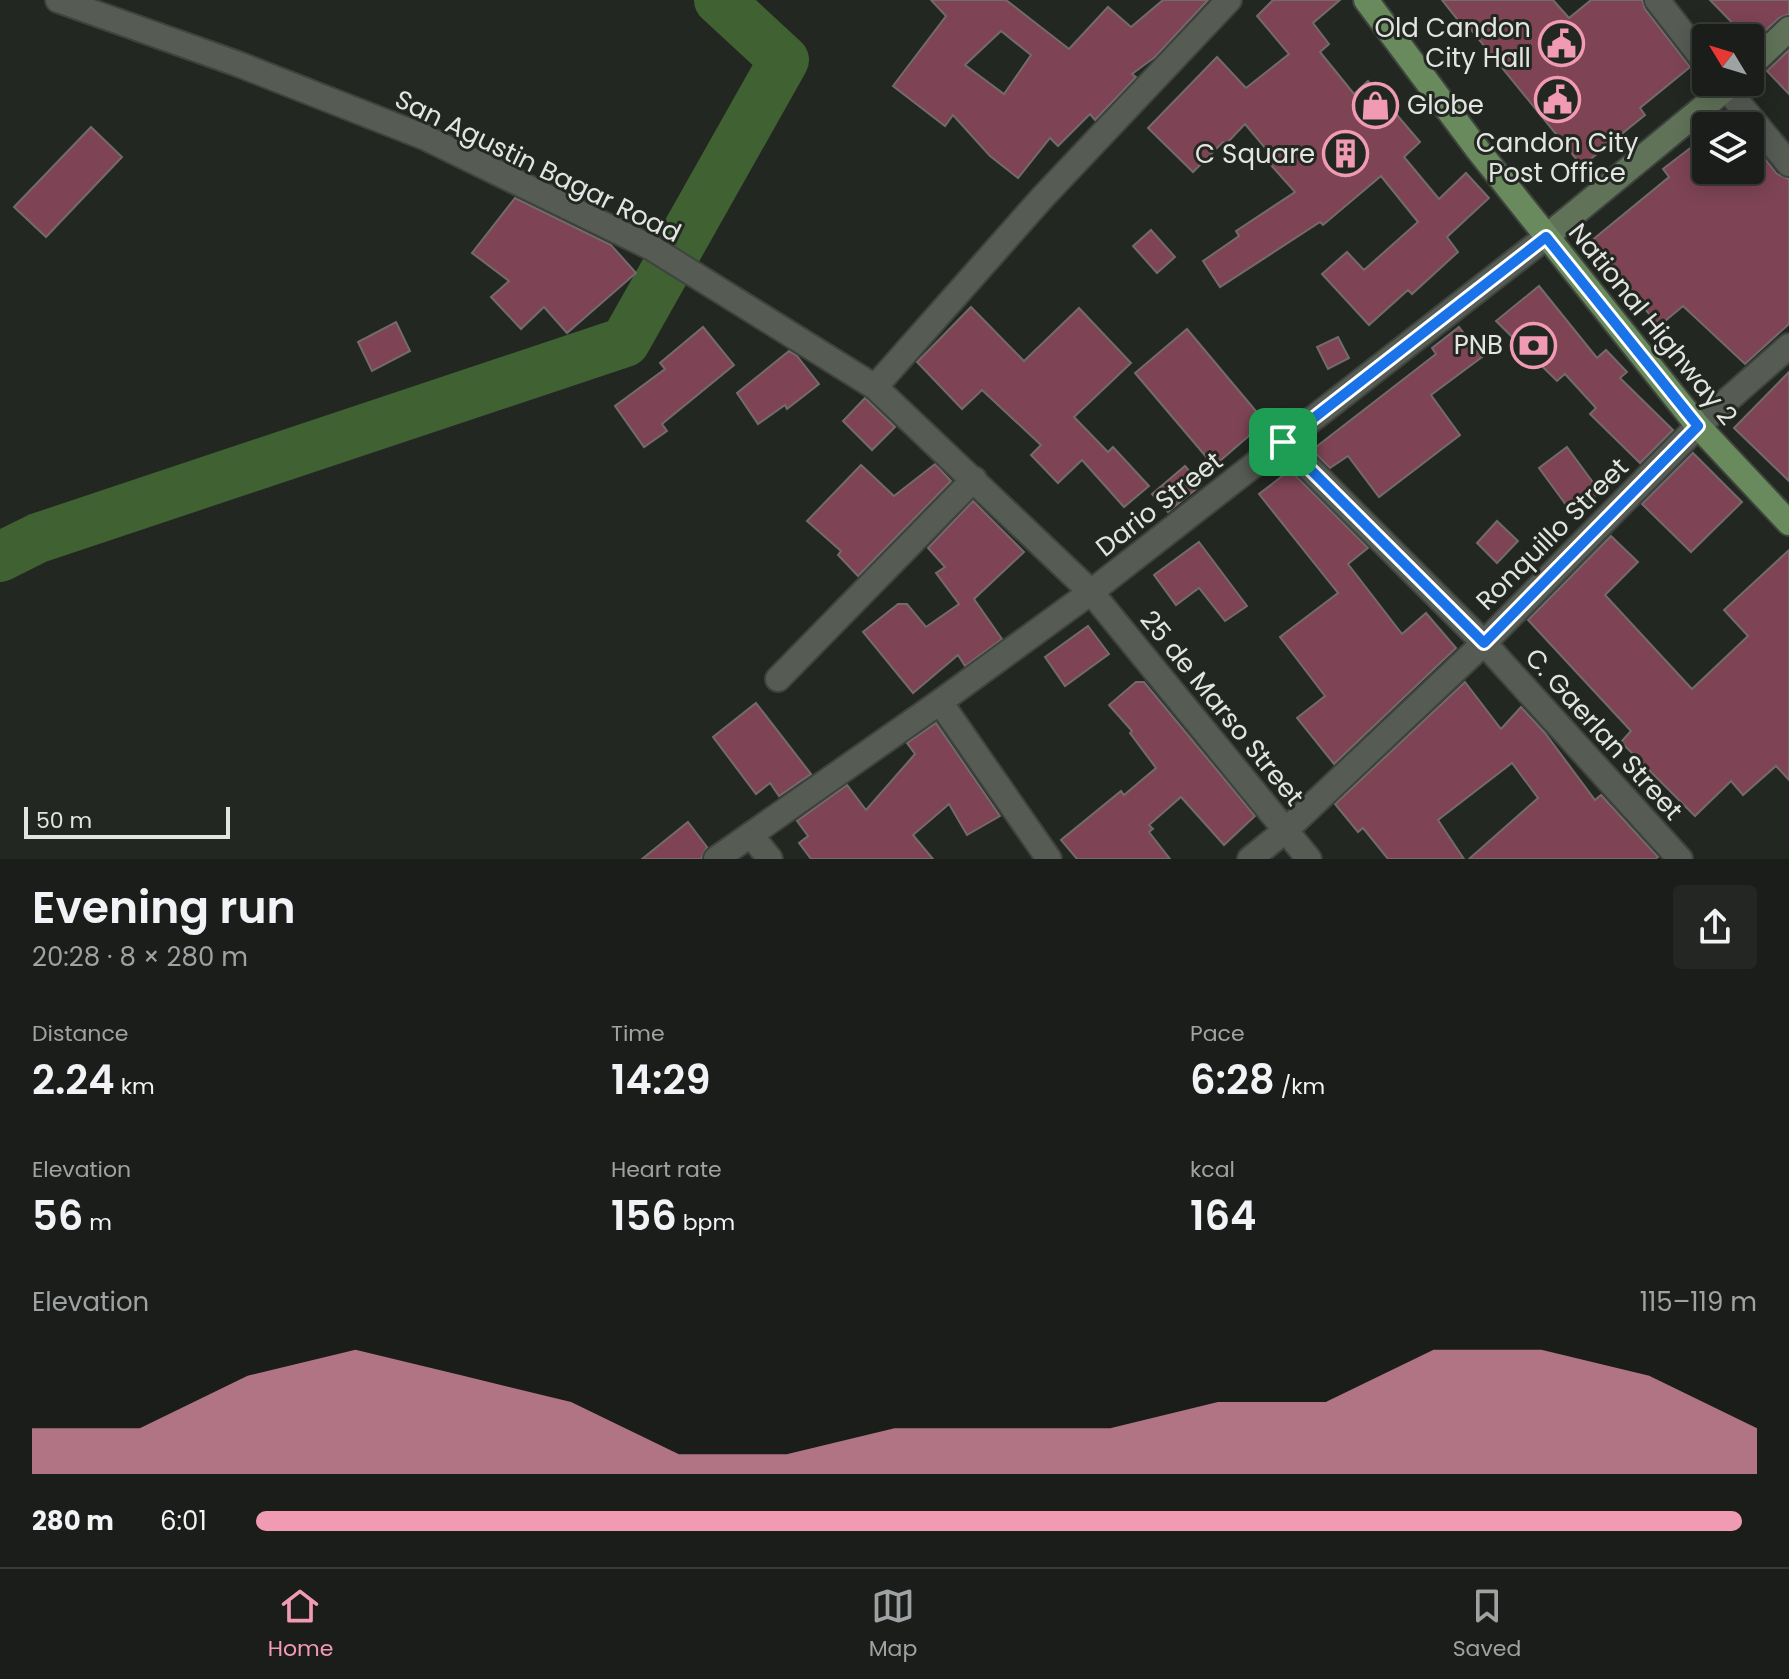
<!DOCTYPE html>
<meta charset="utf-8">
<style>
:root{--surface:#1a1d19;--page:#232622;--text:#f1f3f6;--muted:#9fa2a2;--line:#383b38;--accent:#f19ab3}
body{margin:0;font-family:Poppins,sans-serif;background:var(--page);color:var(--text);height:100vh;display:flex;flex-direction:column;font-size:30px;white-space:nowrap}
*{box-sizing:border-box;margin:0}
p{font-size:26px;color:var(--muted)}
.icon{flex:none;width:44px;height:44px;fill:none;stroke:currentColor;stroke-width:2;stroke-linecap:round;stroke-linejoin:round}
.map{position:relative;height:859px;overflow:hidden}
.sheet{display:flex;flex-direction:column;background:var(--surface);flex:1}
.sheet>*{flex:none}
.needle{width:52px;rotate:308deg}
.buttons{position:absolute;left:1692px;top:24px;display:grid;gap:16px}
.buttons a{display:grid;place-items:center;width:72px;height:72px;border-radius:8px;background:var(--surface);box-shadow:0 4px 20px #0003,0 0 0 2px var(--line);font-size:40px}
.scale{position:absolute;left:24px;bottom:20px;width:206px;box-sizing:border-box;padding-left:8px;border:4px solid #e2e5e1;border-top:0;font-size:22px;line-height:28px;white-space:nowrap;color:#e2e5e1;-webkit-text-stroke:6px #232721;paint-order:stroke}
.pin{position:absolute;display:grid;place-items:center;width:68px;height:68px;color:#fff;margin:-34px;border-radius:16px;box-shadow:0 4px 12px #0006}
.round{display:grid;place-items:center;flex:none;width:84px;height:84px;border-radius:8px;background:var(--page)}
.overview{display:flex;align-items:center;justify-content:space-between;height:136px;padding:0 32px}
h1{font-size:44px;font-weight:600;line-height:60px}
.stats{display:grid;grid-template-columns:repeat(3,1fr);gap:12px;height:136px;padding:8px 32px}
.stats div{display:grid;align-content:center}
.stats b{font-size:40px;font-weight:600}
.stats small{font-size:22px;font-weight:400}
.stats p{font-size:22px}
.chart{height:224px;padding:16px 32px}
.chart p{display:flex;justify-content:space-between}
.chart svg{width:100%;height:144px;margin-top:8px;fill:var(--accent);opacity:.7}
ul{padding:0 32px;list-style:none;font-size:26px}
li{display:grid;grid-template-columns:128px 96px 1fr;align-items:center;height:60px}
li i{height:20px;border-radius:10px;background:var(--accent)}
.dock{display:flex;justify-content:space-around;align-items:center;height:112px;border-top:2px solid var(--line);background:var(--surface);font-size:22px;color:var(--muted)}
.dock a{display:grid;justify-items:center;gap:4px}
.dock .current{color:var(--accent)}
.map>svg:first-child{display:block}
</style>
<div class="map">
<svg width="1789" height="859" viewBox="0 0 1789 859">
<rect width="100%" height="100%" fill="#232721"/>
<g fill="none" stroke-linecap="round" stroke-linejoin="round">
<path stroke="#406132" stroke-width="50" d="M0 557 38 538 625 342 784 60 719 0"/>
</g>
<g fill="#7e4455" stroke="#736a6c" stroke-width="2" fill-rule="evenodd">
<path d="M931 0H1006L1069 49 1108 7 1131 27 1163 0H1208L1155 57 1132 74 1136 77 1095 120 1090 114 1058 146 1050 138 1018 178 990 156 953 115 945 126 893 86 946 16ZM1001 31 1031 55 1004 94 965 65Z"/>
<path d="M1273 0H1340L1313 23 1329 44 1320 52 1354 94 1368 81 1420 142 1404 157 1439 199 1466 173 1489 198 1447 237 1458 252 1412 294 1408 290 1369 325 1322 274 1347 252 1364 270 1418 222 1381 176 1323 225 1320 222 1220 287 1203 261 1239 236 1236 231 1295 192 1271 165 1276 161 1245 124 1226 144 1223 142 1193 172 1148 128 1217 57 1246 88 1289 54 1257 16Z"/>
<path d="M1442 0H1553L1569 18 1591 0H1642L1645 9 1690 67 1640 108 1645 115 1582 166 1468 26 1465 29Z"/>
<path d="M1710 0H1789V14L1779 18 1752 43Z"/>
<path d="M1789 50V94L1767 71Z"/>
<path d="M91 127 122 157 46 237 14 207Z"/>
<path d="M1706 136V170H1750V140L1777 174 1789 179V324L1745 364 1683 306 1659 326 1590 242 1669 177 1663 169Z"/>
<path d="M515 198 611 245 636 273 567 333 544 307 521 329 491 297 509 281 472 253Z"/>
<path d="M1151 230 1175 257 1157 273 1133 246Z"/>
<path d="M1539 286 1597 358 1606 350 1627 372 1620 378 1673 430 1640 463 1590 414 1596 408 1565 374 1557 381 1496 321Z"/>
<path d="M971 307 1024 361 1079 308 1131 363 1074 417 1108 452 1113 447 1149 486 1124 507 1082 460 1058 483 1031 455 1041 445 982 390 962 409 917 362Z"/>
<path d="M396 322 410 351 372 371 358 342Z"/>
<path d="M703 327 734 365 662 424 667 431 644 447 615 406 665 369 660 363Z"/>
<path d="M1459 327 1482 357 1431 395 1460 435 1379 497 1348 456 1330 468 1312 450 1436 354 1432 348Z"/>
<path d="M1187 329 1265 422 1214 466 1135 373Z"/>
<path d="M1338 337 1349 358 1328 369 1317 347Z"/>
<path d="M789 351 797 356 819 384 787 409 785 405 758 424 737 393Z"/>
<path d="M1789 372V481L1734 428Z"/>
<path d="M865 398 895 427 872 450 843 421Z"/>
<path d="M1567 447 1600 492 1572 513 1539 468Z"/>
<path d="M1693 453 1742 502 1691 552 1642 504Z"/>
<path d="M935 464 951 481 858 576 838 555 841 551 807 521 861 465 894 496Z"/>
<path d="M1185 466 1201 485 1168 512 1152 494Z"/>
<path d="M1290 470 1368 548 1348 564 1402 634 1426 613 1456 648 1334 764 1297 718 1325 696 1280 637 1338 593 1259 494Z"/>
<path d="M973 501 1024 552 974 599 1002 639 965 666 958 655 913 693 863 632 898 604H907L926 627 959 604 936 573 945 567 928 548Z"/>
<path d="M1497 521 1518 541 1497 563 1477 543Z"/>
<path d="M1611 536 1638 562 1605 595 1692 689 1748 636 1724 610 1789 550V780L1776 766 1743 795 1731 781 1695 816 1621 742 1631 731 1528 620Z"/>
<path d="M1199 542 1247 606 1225 621 1199 588 1176 605 1154 575Z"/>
<path d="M1088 626 1109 654 1065 686 1045 657Z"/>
<path d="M1136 682H1144L1255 816 1224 845 1181 797 1149 825 1153 829 1149 832 1170 859H1077L1061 840 1121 791 1124 795 1156 768 1130 733 1132 731 1109 705Z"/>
<path d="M1465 682 1501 729 1521 707 1545 733 1595 800 1601 795 1658 857 1655 859H1469L1538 798 1512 763 1438 820 1464 859H1388L1363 828 1358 832 1335 804Z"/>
<path d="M756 703 811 774 779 796 770 783 756 794 713 737Z"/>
<path d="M936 723 1000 816 967 835 949 804 913 835 933 859H811L799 843 808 836 797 821 847 785 866 810 915 754 907 743Z"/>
<path d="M688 822 707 847 701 859H642Z"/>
</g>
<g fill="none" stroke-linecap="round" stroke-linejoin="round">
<defs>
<g id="street">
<path d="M58 0 238 64 424 137 652 248 875 387 1091 592 1309 859"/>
<path d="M1657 0 1706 63"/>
<path d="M1721 82 1789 164"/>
<path d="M875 387 1042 198 1229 0"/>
<path d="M1283 442 1484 643 1680 859"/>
<path d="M778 679 974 479"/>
<path d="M940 702 1049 859"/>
<path d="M751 835 770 859"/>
<path d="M716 859 940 702 1091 592 1546 237"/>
<path d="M1250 859 1286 830 1484 643 1698 426 1789 346"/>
</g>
<g id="secondary">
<path d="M1750 66 1789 29"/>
<path d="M1546 237 1734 82"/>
</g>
<path id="primary" d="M1366 0 1478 150 1698 426 1789 523"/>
</defs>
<use href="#street" stroke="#3f433e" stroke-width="28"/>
<use href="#secondary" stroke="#3f433e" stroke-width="28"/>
<use href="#primary" stroke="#3f433e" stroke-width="28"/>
<use href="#street" stroke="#565b54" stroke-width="24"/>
<use href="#secondary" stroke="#607358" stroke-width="24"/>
<use href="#primary" stroke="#698a5c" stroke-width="24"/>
</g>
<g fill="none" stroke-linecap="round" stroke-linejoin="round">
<defs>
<path id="route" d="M1546 237 1698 426 1484 643 1283 442Z"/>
</defs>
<use href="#route" stroke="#fff" stroke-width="16"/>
<use href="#route" stroke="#1a73e8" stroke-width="10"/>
</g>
<defs>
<symbol id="civic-ring" viewBox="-11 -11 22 22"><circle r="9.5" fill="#232721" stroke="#f19ab3" stroke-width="1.5"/><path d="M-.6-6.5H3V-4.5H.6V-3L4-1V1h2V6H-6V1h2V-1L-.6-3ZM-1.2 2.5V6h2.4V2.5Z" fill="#f19ab3"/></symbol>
<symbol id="shop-ring" viewBox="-11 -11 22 22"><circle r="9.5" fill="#232721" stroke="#f19ab3" stroke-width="1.5"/><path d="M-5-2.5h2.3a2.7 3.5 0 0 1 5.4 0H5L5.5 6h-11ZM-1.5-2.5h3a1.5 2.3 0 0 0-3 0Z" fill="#f19ab3"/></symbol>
<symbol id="building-ring" viewBox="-11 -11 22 22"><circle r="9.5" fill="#232721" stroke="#f19ab3" stroke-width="1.5"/><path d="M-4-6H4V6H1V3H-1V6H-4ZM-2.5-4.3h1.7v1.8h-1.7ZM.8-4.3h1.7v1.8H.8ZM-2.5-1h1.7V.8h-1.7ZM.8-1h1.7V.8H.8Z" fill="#f19ab3"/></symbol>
<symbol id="bank-ring" viewBox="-11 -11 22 22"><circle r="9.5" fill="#232721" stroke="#f19ab3" stroke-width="1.5"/><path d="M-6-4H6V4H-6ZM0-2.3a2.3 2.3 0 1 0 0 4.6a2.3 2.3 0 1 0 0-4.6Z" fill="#f19ab3"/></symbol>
</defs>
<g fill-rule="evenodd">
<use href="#civic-ring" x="1536" y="18" width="51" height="51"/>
<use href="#civic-ring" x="1532" y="74" width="51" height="51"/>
<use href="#shop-ring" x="1350" y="80" width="51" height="51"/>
<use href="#building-ring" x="1320" y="128" width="51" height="51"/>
<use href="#bank-ring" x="1508" y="320" width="51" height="51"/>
</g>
<g text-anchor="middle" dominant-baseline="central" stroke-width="6" stroke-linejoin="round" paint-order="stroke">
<g font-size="26" fill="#e2e5e1" stroke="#232721" text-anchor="end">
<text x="1531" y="28">Old Candon<tspan x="1531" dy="30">City Hall</tspan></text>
<text x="1407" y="105" text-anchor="start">Globe</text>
<text x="1557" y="143" text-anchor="middle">Candon City<tspan x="1557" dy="30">Post Office</tspan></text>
<text x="1315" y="154">C Square</text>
<text x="1503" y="345">PNB</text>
</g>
<g font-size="26" fill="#e2e5e1" stroke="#232721">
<text transform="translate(538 166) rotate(26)">San Agustin Bagar Road</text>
<text transform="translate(1653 324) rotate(51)">National Highway 2</text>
<text transform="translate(1159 504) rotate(-38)">Dario Street</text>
<text transform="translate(1552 534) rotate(-45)">Ronquillo Street</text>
<text transform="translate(1222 708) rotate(51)">25 de Marso Street</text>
<text transform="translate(1604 734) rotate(48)">C. Gaerlan Street</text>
</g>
</g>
</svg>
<div class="buttons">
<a><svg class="needle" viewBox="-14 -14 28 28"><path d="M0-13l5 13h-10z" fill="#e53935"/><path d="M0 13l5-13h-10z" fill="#9fa2a2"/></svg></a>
<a><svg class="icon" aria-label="layers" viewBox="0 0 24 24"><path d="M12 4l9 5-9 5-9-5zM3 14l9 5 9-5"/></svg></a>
</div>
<div class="scale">50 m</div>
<div class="pin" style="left:1283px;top:442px;background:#1e9e55"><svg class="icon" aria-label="arrive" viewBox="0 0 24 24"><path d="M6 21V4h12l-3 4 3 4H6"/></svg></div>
</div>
<section class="sheet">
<div class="overview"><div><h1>Evening run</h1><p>20:28 · 8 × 280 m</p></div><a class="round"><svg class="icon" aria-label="share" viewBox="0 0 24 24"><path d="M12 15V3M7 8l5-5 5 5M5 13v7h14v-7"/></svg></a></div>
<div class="stats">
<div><p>Distance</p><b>2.24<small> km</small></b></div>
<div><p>Time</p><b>14:29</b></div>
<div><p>Pace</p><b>6:28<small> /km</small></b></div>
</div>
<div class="stats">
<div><p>Elevation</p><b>56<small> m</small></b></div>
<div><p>Heart rate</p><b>156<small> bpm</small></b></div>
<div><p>kcal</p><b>164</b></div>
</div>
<div class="chart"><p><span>Elevation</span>115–119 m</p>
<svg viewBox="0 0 160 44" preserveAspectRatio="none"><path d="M0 44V30L10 30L20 14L30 6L40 14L50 22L60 38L70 38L80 30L90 30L100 30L110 22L120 22L130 6L140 6L150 14L160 30V44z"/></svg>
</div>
<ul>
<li><b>280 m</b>6:01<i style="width:99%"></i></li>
</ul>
</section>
<nav class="dock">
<a class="current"><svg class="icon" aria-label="home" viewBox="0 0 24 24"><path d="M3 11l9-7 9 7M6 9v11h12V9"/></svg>Home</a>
<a><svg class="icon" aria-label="map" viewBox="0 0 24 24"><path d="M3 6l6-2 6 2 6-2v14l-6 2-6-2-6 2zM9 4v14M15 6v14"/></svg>Map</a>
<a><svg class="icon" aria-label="saved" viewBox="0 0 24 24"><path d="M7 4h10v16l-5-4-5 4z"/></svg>Saved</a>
</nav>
